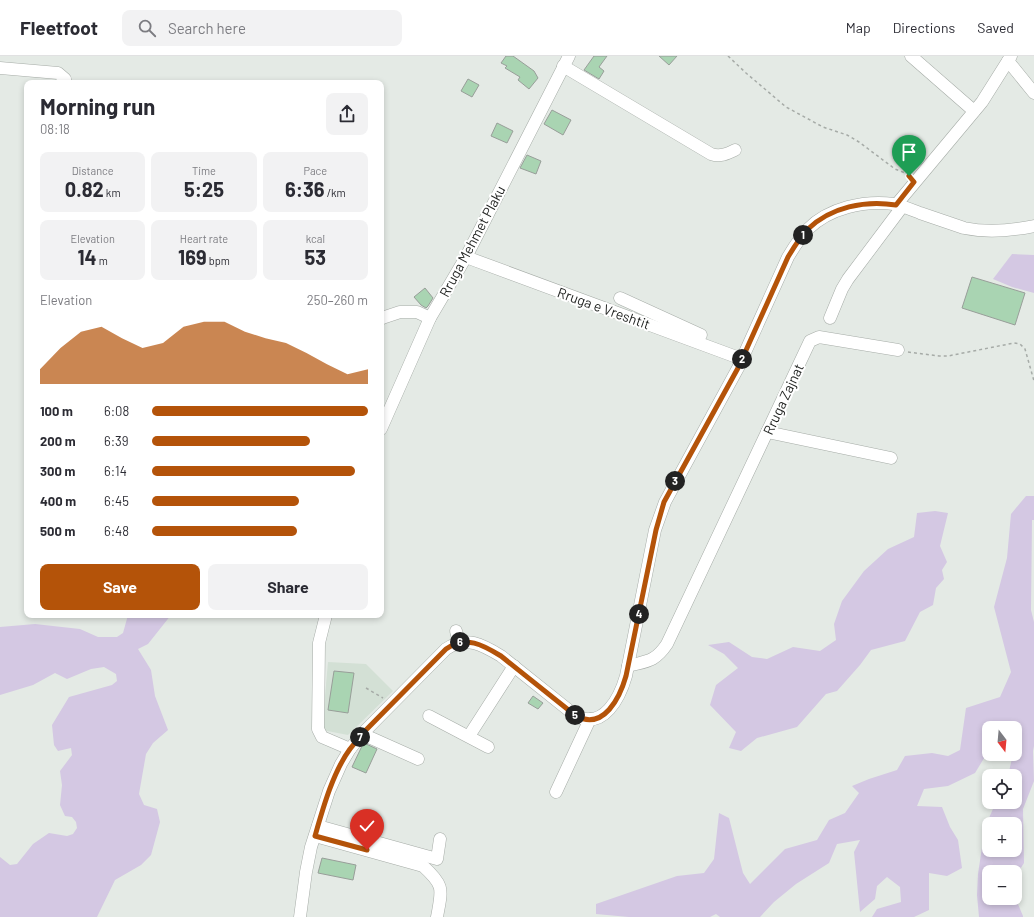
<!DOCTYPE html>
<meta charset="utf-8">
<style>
:root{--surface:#fff;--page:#f2f2f3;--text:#2b2b33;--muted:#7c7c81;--line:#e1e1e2;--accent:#b45309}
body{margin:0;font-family:Barlow,sans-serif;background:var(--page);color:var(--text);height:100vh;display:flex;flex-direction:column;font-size:15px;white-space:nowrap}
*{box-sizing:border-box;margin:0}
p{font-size:13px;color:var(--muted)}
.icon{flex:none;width:22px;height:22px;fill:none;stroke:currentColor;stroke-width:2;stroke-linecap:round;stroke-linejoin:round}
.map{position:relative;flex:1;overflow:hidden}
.side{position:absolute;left:24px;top:24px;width:360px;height:538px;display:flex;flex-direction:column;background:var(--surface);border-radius:8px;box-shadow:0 2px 6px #0003}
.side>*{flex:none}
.needle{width:26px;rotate:164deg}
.fabs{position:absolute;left:982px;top:665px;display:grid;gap:8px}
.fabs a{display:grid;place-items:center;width:40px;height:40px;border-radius:8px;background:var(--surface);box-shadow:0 2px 6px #0003;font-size:20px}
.pin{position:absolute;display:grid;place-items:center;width:34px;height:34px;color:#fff;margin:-41px -17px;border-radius:50% 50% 50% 0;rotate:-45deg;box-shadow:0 0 4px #0007}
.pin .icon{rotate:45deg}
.km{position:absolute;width:20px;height:20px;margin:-10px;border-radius:50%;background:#222;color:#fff;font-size:11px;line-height:20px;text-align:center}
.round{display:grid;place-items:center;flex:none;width:42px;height:42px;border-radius:8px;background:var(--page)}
.head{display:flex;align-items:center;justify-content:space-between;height:68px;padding:0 16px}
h1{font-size:22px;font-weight:700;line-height:30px}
.stats{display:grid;grid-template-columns:repeat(3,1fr);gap:6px;height:68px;padding:4px 16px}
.stats div{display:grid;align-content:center;border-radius:8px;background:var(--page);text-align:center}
.stats b{font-size:20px;font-weight:700}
.stats small{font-size:11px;font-weight:400}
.stats p{font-size:11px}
.chart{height:112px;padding:8px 16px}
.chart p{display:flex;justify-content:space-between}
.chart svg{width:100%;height:72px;margin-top:4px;fill:var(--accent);opacity:.7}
.primary-button{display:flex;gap:8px;margin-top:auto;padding:8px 16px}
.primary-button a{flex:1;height:46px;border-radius:8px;background:var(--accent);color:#fff;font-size:16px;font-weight:700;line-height:46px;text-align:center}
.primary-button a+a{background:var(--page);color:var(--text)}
ul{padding:0 16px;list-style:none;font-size:13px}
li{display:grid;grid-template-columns:64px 48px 1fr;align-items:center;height:30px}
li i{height:10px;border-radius:5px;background:var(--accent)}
header{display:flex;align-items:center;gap:24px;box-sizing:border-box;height:56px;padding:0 20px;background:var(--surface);border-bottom:1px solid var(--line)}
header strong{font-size:19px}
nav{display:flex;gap:22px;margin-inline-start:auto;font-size:14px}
.search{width:280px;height:36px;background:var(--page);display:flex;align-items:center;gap:10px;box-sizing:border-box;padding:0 14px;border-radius:8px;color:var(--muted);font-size:15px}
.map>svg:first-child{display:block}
</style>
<header>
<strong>Fleetfoot</strong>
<div class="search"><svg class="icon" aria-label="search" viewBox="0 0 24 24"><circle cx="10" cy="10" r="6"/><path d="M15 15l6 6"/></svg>Search here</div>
<nav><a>Map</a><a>Directions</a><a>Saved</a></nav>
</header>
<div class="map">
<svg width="1034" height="861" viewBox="0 0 1034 861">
<rect width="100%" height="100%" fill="#e4eae5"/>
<path fill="#d3e0d5" d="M328 606 366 608 393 635 348 679 322 674Z"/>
<g fill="#d4c8e3" fill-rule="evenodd">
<path d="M1012 198 1034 199V237L1012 231 993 223Z"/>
<path d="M1026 440H1034V464H1032L1031 554 1034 566V690L1033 695 1034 725 1023 753 1024 807 1015 821V816H989V842H1015V841L1023 860V861H979L977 839 978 818 985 771 996 746H1015V720H1008L1013 698H1015V691L1017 680H1015V672H989V694L975 717 948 730 924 733 917 750 942 751 950 771 958 784 962 812 947 820 929 817V854L914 861H872L877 853 901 846 900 831 887 821 877 830 875 843 860 856 854 796 860 784 837 788 829 807 796 828 774 846 760 861H720L716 858 710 861H629L596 858V848L677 820 704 817 714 803 719 757 729 762 743 817 750 828 785 793 817 784 829 764 845 757 859 737 852 730 869 723 897 714 905 700 932 697 948 700 960 694 966 652 1000 641 1011 616 994 551 1007 502 1011 458ZM989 768H1015V794H989Z"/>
<path d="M935 455 948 457 940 490 947 506 942 514 944 523 936 532 933 549 920 556 905 585 871 594 860 609 837 635 826 638 797 671 757 682 741 695 729 692 736 676 710 649 716 629 738 612 724 598 708 589 729 586 752 601 767 603 793 591 820 595 836 584 834 568 842 545 864 515 888 493 914 481 917 457Z"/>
<path d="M128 559H171L148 588 138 593 151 614 155 640 168 674 153 687 146 698 139 738 144 749 157 753 160 766 151 799 141 809 115 824 97 861H0V801L10 809 17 808 33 788 49 777 67 780 73 778 77 772 76 766 72 761 65 760 60 749 62 729 60 715 72 699 71 692 58 695 54 689 52 669 69 641 112 629 117 625 116 618 104 611 91 613 67 623 55 617 33 629 0 639V571L35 568 80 573 98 581H117L123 577Z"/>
</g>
<g fill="#a9d4b2" stroke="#989e99">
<path d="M506 0H513L534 15 538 22 529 33 518 24 520 21 505 12 507 10 501 7Z"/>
<path d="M594 0H607L599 11 604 15 599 23 584 14Z"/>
<path d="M659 0H677L669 9Z"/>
<path d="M468 23 479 29 472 41 461 35Z"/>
<path d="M552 54 571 64 563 79 544 68Z"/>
<path d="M497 67 513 75 507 87 491 80Z"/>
<path d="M527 99 541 105 536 118 520 112Z"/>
<path d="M972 221 1025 237 1015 269 962 252Z"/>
<path d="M425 232 433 242 428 250 426 252 421 249 414 241Z"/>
<path d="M334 615 354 617 348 657 328 654Z"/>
<path d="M533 640 543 647 538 653 528 647Z"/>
<path d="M364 687 377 693 366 717 352 711 362 690Z"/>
<path d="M322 802 356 809 353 824 318 817Z"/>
</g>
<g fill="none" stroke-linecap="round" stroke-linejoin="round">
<defs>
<g id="minor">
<path d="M911 0 974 55"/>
<path d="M1008 5 1034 37"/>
<path d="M563 10 711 98C720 101 727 98 735 94"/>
<path d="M0 12 58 17 65 23V27"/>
<path d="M896 149 982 46 1011 0"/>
<path d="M466 201 742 303"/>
<path d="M620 242 701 279"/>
<path d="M830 262 842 233 848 223 902 151"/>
<path d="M381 263 382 262 400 256H417L430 262"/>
<path d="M381 373 430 262 466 201 569 0"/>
<path d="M767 376 891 402"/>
<path d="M326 559 319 587 318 673 322 681 350 693"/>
<path d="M456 575 459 586"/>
<path d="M628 610C647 605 655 606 667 588L810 285 819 281 898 294"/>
<path d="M429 660 488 691"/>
<path d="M362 678 418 703"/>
<path d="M469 680 514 610"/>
<path d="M556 736 590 663"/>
<path d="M318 770 437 803 440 783"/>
<path d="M315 780 423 810C445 830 442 833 437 861"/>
<path d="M300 861 306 816 311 791 329 735 341 708 350 693 362 678 446 593C466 579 483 589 501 600L576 660C604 674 620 641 626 620L655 474 665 446 738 312 788 201C794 191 800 181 808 173 829 152 864 144 894 148 903 150 912 154 920 157 935 162 949 167 964 172 988 177 1010 175 1034 170"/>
</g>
</defs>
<use href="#minor" stroke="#a6aca7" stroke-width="13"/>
<g stroke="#a6aba7" stroke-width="1.5" stroke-dasharray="3 3" stroke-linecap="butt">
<path d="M728 0 746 17 786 51 823 71 847 79 859 86 895 113 905 117 908 119"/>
<path d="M908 296 939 300H948L1014 287 1020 288 1025 293 1034 325"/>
<path d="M366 632 383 642"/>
</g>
<use href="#minor" stroke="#fff" stroke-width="12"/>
</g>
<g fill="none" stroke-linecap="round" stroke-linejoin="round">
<defs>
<path id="route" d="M367 794 315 780C323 752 333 716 350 693 354 688 358 683 362 678L446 593C466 579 483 589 501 600L576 660C604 675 620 641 626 620L656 474 664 446 738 312 788 201C794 191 800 181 808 173 831 151 865 144 896 149L914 126 909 120"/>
</defs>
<use href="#route" stroke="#fff" stroke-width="8"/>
<use href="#route" stroke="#b45309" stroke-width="5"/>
</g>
<g text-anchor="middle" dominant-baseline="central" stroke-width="4" stroke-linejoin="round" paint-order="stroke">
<g font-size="14" fill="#1e201e" stroke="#fff">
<text transform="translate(472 185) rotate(-62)">Rruga Mehmet Plaku</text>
<text transform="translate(604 252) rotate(20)">Rruga e Vreshtit</text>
<text transform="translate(783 343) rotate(-65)">Rruga Zajnat</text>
</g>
</g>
</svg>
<div class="fabs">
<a><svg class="needle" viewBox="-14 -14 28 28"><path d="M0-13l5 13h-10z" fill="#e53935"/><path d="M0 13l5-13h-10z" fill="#7c7c81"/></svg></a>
<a><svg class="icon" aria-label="locate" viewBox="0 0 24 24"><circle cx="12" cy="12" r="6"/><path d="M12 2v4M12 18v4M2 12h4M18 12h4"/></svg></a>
<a>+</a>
<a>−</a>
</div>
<div class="pin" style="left:909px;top:120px;background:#1e9e55"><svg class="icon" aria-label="arrive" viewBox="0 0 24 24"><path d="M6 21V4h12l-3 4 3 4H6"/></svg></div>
<div class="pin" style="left:367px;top:794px;background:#d93025"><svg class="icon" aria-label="check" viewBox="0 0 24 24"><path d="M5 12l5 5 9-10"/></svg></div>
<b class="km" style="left:803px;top:179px">1</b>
<b class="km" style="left:742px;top:303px">2</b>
<b class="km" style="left:675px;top:425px">3</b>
<b class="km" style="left:639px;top:558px">4</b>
<b class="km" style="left:575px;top:659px">5</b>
<b class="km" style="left:460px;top:586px">6</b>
<b class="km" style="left:360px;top:681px">7</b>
<section class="side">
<div class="head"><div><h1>Morning run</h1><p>08:18</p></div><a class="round"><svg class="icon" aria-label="share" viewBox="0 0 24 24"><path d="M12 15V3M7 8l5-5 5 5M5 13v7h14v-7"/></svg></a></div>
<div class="stats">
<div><p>Distance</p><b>0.82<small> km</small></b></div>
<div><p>Time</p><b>5:25</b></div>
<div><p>Pace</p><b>6:36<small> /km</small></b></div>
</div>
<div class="stats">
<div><p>Elevation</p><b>14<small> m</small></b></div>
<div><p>Heart rate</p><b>169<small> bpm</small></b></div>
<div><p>kcal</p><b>53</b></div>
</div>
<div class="chart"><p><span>Elevation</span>250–260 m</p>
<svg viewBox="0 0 160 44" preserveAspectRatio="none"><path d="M0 44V35L10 22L20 12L30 9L40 16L50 22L60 19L70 9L80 6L90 6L100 12L110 16L120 19L130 25L140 32L150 38L160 35V44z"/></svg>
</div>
<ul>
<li><b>100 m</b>6:08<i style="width:100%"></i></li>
<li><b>200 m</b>6:39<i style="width:73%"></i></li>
<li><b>300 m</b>6:14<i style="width:94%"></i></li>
<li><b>400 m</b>6:45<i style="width:68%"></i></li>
<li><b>500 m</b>6:48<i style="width:67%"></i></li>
</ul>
<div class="primary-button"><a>Save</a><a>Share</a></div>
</section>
</div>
